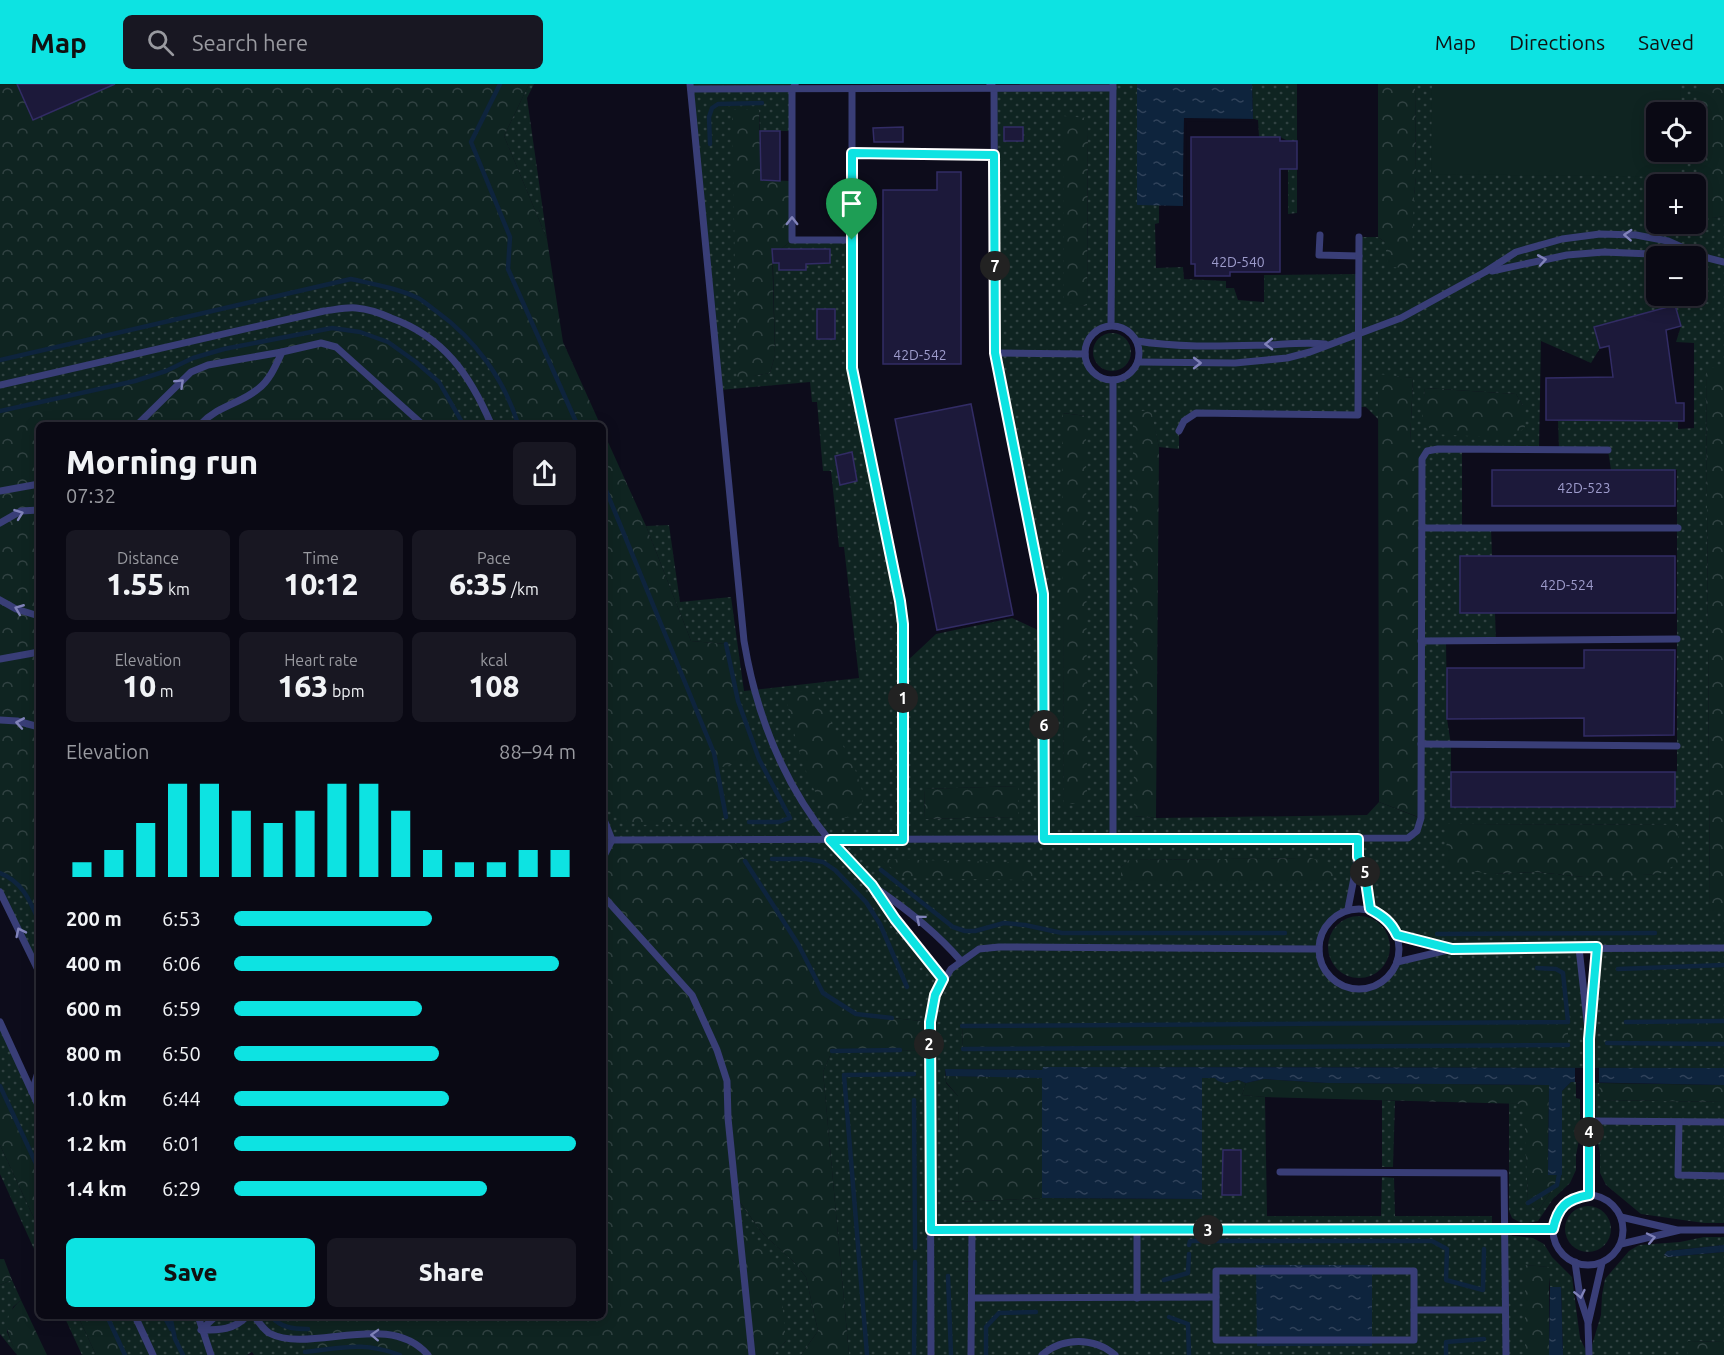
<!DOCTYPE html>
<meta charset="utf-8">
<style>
:root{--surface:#0a0914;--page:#181722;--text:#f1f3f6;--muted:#999aa0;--line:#2a2a34;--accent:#0de3e2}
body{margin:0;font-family:Ubuntu,sans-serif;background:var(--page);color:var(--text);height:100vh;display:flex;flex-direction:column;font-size:22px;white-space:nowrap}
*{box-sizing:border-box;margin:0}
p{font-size:20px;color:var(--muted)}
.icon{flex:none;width:33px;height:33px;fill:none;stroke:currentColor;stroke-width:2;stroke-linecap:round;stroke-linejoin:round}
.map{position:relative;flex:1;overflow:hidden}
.side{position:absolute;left:36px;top:338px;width:570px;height:897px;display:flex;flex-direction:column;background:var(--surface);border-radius:9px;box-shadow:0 3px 15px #0003,0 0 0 2px var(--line)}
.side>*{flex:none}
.buttons{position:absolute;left:1646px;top:18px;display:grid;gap:12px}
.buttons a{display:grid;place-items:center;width:60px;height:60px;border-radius:9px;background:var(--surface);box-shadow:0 3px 15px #0003,0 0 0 2px var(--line);font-size:30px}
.pin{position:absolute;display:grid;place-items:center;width:51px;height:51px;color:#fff;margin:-62px -26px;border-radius:50% 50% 50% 0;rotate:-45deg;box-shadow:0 0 6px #0007}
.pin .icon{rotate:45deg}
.km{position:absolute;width:30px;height:30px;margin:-15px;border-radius:50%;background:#222;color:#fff;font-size:16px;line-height:30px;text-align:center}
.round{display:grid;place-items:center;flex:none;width:63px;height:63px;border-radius:9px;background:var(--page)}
.headline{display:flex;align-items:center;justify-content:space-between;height:102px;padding:0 30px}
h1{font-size:33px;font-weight:800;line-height:45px}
.figures{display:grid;grid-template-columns:repeat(3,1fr);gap:9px;height:102px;padding:6px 30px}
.figures div{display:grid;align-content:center;border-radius:9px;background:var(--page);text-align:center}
.figures b{font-size:30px;font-weight:800}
.figures small{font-size:16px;font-weight:400}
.figures p{font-size:16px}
.chart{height:168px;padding:12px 30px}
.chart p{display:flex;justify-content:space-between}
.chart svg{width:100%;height:108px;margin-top:6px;stroke:var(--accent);stroke-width:6}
.action{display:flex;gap:12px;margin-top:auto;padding:12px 30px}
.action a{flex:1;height:69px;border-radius:9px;background:var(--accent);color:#111;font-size:24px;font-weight:800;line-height:69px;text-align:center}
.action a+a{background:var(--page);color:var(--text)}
ul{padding:0 30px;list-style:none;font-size:20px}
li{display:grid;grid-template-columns:96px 72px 1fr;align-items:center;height:45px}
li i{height:15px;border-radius:8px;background:var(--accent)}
header{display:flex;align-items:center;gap:36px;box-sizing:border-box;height:84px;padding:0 30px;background:var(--accent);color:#111}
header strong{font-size:28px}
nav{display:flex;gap:33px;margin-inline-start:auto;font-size:21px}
.search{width:420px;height:54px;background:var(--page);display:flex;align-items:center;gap:15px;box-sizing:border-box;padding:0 21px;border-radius:9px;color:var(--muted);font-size:22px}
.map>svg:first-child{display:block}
</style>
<header>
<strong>Map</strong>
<div class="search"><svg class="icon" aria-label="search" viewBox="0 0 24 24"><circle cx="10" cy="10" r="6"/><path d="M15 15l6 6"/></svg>Search here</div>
<nav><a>Map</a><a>Directions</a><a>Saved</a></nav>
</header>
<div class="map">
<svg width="1724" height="1271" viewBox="0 0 1724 1271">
<defs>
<pattern id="grass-dots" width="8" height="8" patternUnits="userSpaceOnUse" patternTransform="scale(1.5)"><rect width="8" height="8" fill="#0f2421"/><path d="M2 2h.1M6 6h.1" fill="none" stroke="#314242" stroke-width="1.8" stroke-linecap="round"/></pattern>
<pattern id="forest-crowns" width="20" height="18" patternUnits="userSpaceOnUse" patternTransform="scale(1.5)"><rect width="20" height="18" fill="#0f2421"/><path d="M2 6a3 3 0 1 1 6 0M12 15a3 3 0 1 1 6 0" fill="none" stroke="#314242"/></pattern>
<pattern id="water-ripples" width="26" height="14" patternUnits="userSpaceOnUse" patternTransform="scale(1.5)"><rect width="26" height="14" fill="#0e243d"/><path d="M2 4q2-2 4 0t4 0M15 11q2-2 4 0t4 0" fill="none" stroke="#30425a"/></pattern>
</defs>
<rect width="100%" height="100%" fill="#0d0c1b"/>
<g fill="url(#grass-dots)" fill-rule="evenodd">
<path d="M529 0H534L527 14 547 155 504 52Z"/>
<path d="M690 0H796L792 47H760L759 26 737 294 770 289 775 271 773 179H779V186H806V179H812V165H781L792 156H852V284L900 517 904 580 936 550 1012 534 1042 548 1043 510 995 269 994 4 1023 3 1019 0H1137V121H1159V139L1155 140 1156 184 1183 183 1184 195 1226 197V204H1234L1238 216 1264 218V191L1358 190 1359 153H1378L1385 158 1414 111 1416 93 1415 0H1697V91L1704 104 1703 120 1713 134 1724 132V284H1706L1710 828H1724V937L1627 938 1608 959 1724 960V984L1043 983V986L945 985 946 999 958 1012 960 1118 1042 1114 1201 1115 1202 994H1216L1225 999 1238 996 1246 999 1242 1011 1265 1013 1267 1132H1381L1382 1093 1394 1094 1395 1132H1492V1140L1486 1146 1491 1149 1533 1154 1544 1160 1552 1173 1572 1193 1580 1254 1588 1271H1563L1561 1203H1550L1548 1183 1525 1181V1271H849L823 988 832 967 929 966 930 938 856 930 823 909 798 860 759 799 733 756H612L603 733V714L610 720 725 733 717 684 738 617 726 560 691 557 646 442 669 441 680 518 731 513 744 607 859 594 844 463H839L831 387H823L817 318H812L810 298 720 306ZM1656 28H1695V68H1656ZM1088 35 1087 221V222L1064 219ZM1656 100H1695V140H1656ZM1656 172H1695V212H1656ZM1675 221 1681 242 1676 258 1694 259V344L1678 345V336L1558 337 1559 366H1608L1611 386H1677V687L1675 688V723L1451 720V661L1447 635 1446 557H1496L1495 529H1460V473L1492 472 1491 444H1462V365H1539L1541 257 1591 279 1600 264 1594 243ZM1111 241C1172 250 1121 325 1091 285 1076 266 1090 246 1111 241ZM1379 291 1413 294 1410 359 1420 734 1379 718 1367 731 1156 734 1134 732 1150 326 1159 363 1179 365V347L1196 329 1358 331 1359 323H1366L1378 335ZM1425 304 1516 310 1523 322 1423 332ZM1063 329 1086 332V720L1064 719ZM852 369 857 397 840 401 835 372ZM1018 702 1017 733 925 735 924 705ZM1447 740 1676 741H1677L1659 790 1584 793 1536 788 1493 790ZM1310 774 1121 783 1130 776ZM1358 774 1370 825C1383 832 1391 838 1397 851L1451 865 1397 878C1394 887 1388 894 1380 899 1333 927 1287 856 1348 825ZM874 803 939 852 961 876 943 895ZM1580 864H1597L1588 951ZM1567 938 1568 961 963 965 962 942ZM1223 1066 1241 1067V1111L1222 1110Z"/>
<path d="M1252 0H1297V57H1288L1280 53H1259L1258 36 1253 35Z"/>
<path d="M1288 85H1297V129L1288 130Z"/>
<path d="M351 195C373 200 397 204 418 214 424 217 430 223 436 227 475 255 503 295 519 340H463L439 298 416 277 388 258 360 248 332 244 193 274 166 287 135 297 0 327V276Z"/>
<circle cx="1112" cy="268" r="19"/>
<path d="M0 789C18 796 37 820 39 840 41 855 39 872 39 888L0 811Z"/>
<circle cx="1359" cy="863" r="31"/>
<path d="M0 938 32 1007 39 985V1086L0 1002Z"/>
<path d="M1571 998H1576V1014L1580 1015V1051L1576 1071V1086L1570 1099 1553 1115 1538 1137 1523 1140 1512 1134 1509 1127V1019L1525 1020 1528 1119 1538 1127 1562 1091V1007Z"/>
<path d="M1595 999H1599L1600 1016 1724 1018V1139H1704L1641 1130 1606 1101 1600 1089V1069L1596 1050Z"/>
<path d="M1382 1016 1395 1017 1393 1083H1382Z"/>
<path d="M0 1061 39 1145V1176L0 1090Z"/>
<path d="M736 1113 763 1150 793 1177 806 1193 818 1247 801 1271H773L786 1257 740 1147Z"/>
<circle cx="1588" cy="1145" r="23"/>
<path d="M1704 1153H1724V1161L1667 1167 1664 1171 1668 1173 1724 1168V1258L1688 1257V1271H1589L1601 1231 1602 1211 1605 1195 1629 1167 1639 1161 1680 1158Z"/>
<path d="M12 1196 21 1216 13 1223 7 1248 17 1271 0 1250V1201Z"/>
<path d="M64 1232H78L96 1271H82Z"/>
<path d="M107 1232H164L174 1251 170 1232H271L276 1237 308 1245 305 1271H254L252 1268 247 1271H125Z"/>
</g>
<g fill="url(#forest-crowns)">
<path d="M0 0H529L504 52 547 155 563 258 600 340H519C503 295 475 255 436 227 430 223 424 217 418 214 397 204 373 200 351 195L0 276Z"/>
<path d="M1378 0H1415L1416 93 1414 111 1412 171 1410 184 1388 183 1385 158 1378 153Z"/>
<path d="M1697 0H1724V132L1713 134 1704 130V104L1697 91Z"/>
<path d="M732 26H759L761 96 792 97V156L781 165H772L775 271 770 289 737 295Z"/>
<path d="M1063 32 1088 34 1087 222 1064 220Z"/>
<path d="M332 244 360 248 388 258 416 278 439 298 463 340H39V837C30 817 22 797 0 789V327L135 297 166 287 193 274 224 265Z"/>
<path d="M1706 283 1724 284V828L1710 829Z"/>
<path d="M1378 290 1413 294 1410 359 1422 375 1421 734 1379 718Z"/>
<path d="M1425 304 1516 310 1523 322 1525 344 1508 354 1433 350 1422 332Z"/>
<path d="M1151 326 1159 363 1156 734 1134 732 1133 328Z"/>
<path d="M1062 329 1086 332 1087 720H1064Z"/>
<path d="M603 347 646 442 691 557 726 560 738 617 759 675 717 684 726 733 704 740 637 741 625 736 603 714Z"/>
<path d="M801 607 817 611 855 685 863 709 861 725C858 727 853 732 850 733 812 744 792 639 786 614Z"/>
<path d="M1018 702V733L925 735 924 705Z"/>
<path d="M1447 740 1677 741 1681 778 1659 790 1624 792 1584 793 1536 788 1493 790 1446 784Z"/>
<path d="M612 756H733L759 799 798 860 823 909 856 930 930 938V966L832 967 823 988 849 1271H801L818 1247 806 1193 793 1177 763 1150 737 1114 740 1147 778 1177 786 1257 773 1271H305L308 1245C293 1245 281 1244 271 1232H603V774Z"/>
<path d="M1310 774 1333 780 1336 791 1321 798 1131 800 1121 794V783L1129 776Z"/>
<path d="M880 775 1034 779 1032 796 904 794Z"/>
<path d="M1724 937V960L1607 959 1626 938Z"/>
<path d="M1568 938V961L963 965 962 942Z"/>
<path d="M946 992 1043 993 1042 1114 959 1118 958 1012 946 998Z"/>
<path d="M1264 995 1327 999 1549 1001 1548 1090 1562 1091 1538 1127 1528 1119 1524 1020 1265 1013 1242 1011 1246 999Z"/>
<path d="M1599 999 1724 1001V1018L1600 1016Z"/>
<path d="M0 1002 39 1086V1145L0 1061Z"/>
<path d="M0 1175H4L12 1196 0 1201Z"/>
<path d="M1525 1181 1549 1183V1271H1525Z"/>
<path d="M21 1216 47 1271H17C7 1249 0 1234 21 1216Z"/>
<path d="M78 1232H107L125 1271H96Z"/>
<path d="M1688 1257 1724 1258V1271H1688Z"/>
</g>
<path fill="#0f2421" d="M1432 0H1681L1680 28H1656V68H1680V93L1431 90Z"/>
<g fill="url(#water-ripples)">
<path d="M1137 0H1252L1253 35H1184L1183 122 1137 121Z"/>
<path d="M1043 983 1724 984V1001L1571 998 1562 1007V1091H1548L1549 1001 1327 999 1264 995 1246 999 1238 996 1225 999 1218 997 1215 994H1202V1115L1042 1114V994L946 992 945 985 1042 986Z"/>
<path d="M1724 1161V1168L1668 1173 1664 1171 1667 1167Z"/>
<path d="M1256 1181H1372V1262H1257Z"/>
<path d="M1550 1203H1561L1563 1271H1549Z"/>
</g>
<g fill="#0d0c1b">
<path d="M1184 34 1256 35 1252 38 1187 37 1186 121 1183 122Z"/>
<path d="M1575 984H1599V999L1575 998Z"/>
</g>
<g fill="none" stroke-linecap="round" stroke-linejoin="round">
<g stroke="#0e243d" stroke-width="4.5">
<path d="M500 0 471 58 510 153 508 185 577 340"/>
<path d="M710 60 709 33 712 24 718 20 762 19"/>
<path d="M0 276 351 195C373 200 397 204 418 214 424 217 430 223 436 227 475 255 504 295 518 340"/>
<path d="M0 327 135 297 166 287 193 274 224 265 332 244 360 248 388 258 416 278 439 298 463 340"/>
<path d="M603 399 714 669 726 733"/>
<path d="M726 560 738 617 759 675 790 734 779 738H749"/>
<path d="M772 775H806L823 778 835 786 866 818 880 840 907 903"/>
<path d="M745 777 798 860 823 909 856 930 892 934"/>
<path d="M881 786 953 843 965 847H975L1004 839 1025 841 1062 849H1285"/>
<path d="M0 789C22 797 30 817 39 837"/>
<path d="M1437 850 1655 849"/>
<path d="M1618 885 1724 881"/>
<path d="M1626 938 1724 937"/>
<path d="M962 942 1568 938 1563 889 1556 885 1537 884"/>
<path d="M1607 959 1724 960"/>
<path d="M963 965 1568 961"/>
<path d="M832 967 900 966"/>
<path d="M0 1002 39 1086"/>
<path d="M914 1016 915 1164"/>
<path d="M1528 1119 1557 1101 1559 1091"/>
<path d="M1189 1161 1190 1157H1432L1447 1165 1446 1196 1483 1206 1484 1165"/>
<path d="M948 1192 951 1271"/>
<path d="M1164 1196 1188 1189 1189 1170"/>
<path d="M107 1232 125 1271"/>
<path d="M164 1232 171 1245"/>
<path d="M170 1232 175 1255 183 1271"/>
<path d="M271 1232C281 1244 293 1245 308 1245"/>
<path d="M1169 1233 1188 1240 1189 1271"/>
<path d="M305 1268C343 1264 362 1257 400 1271"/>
<path d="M867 1271 844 991 914 990"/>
<path d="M914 1271 915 1178"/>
<path d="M986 1271V1243L999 1229 1036 1228"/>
<path d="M1446 1271V1258L1484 1255"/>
</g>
</g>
<g fill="#1c193a" stroke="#322c65" stroke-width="1.5">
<path d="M17 0H115L33 36Z"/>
<path d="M903 43V58H874L873 44Z"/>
<rect x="1004" y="43" width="19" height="14"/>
<path d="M760 47H780V97L761 96Z"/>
<path d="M1191 53H1280V57H1297V85H1280V188H1230V192H1195V180H1191Z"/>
<path d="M937 88H961V280H883V106H937Z"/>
<path d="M772 165H830V179L806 180V186H779V179H773Z"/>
<path d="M1675 221 1681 242 1666 246 1676 319H1684V337L1546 336V294L1613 293 1609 262 1600 264 1594 243Z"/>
<rect x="817" y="225" width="18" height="30"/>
<path d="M971 320 1013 531 937 546 895 335Z"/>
<path d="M852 368 857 397 840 401 835 372Z"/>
<rect x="1492" y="386" width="183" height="36"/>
<rect x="1460" y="472" width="215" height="57"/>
<path d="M1584 566H1675L1674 651 1584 652V634L1447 635V584H1584Z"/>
<rect x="1451" y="688" width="224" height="35"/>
<path d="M1223 1066H1241V1111H1222Z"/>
</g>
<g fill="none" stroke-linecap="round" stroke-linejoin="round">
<g stroke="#393e77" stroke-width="7">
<path d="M690 0 744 557C756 630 783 699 830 757 843 772 858 785 871 800 880 810 886 823 894 834 910 855 927 875 943 895"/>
<path d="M990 0 994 4 995 269 1043 510 1044 755"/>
<path d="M795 1 792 5V156H852"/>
<path d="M691 5 1113 4"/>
<path d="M852 5V284L900 517 903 540V756"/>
<path d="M852 69 994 71"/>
<path d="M1320 151 1319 171 1359 172"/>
<path d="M1492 187 1567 171 1604 168 1698 172"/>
<path d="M1111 241 1113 1"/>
<circle cx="1112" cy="269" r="27"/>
<path d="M1137 257C1180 264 1226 262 1269 261 1288 260 1306 258 1325 260"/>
<path d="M282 268 321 259 336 263 422 340"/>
<path d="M995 269 1085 270"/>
<path d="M1138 278 1235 279 1287 274 1310 268 1401 234 1485 188 1516 168 1562 155 1600 150 1636 151 1668 157 1704 173 1724 178"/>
<path d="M1113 296V755"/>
<path d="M0 301 324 227C334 226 346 223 356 224 368 225 380 229 391 234 444 253 470 291 491 340"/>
<path d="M138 340 191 288 208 281 282 268C276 281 270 296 258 305 240 320 219 321 201 340"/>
<path d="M1179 347 1184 337 1196 329 1358 331 1359 153"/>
<path d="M0 407 39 400"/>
<path d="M0 439 21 427 39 426"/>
<path d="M1422 444H1678"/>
<path d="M0 516 16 525 39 532"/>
<path d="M1421 557 1677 555"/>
<path d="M0 575 39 568"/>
<path d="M0 636 17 637 39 643"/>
<path d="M1421 660 1677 662"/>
<path d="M603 733 612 756 603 774"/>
<path d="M612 756 1408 754 1417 747 1421 734 1422 375 1427 367 1438 365 1608 366"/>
<path d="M1358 773 1364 784 1370 825"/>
<path d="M877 805C908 826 936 848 961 877"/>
<path d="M0 808 39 888"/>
<path d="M603 812 692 911 717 966 727 997 728 1034 752 1271"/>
<circle cx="1359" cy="865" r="40"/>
<path d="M1348 825 1358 773V755"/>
<path d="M1397 851 1421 859 1450 864"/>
<path d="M1579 864 1589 955 1597 863"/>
<path d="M1397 878 1452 865 1724 864"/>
<path d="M0 938 39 1023"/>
<path d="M1589 955V1111"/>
<path d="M32 1008 39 985"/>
<path d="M1589 1037 1724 1038"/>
<path d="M1679 1038 1678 1091 1724 1092"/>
<path d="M1280 1088 1504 1089 1506 1271"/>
<circle cx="1588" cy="1146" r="35"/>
<path d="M1621 1133 1677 1146"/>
<path d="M931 1146 1553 1145"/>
<path d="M1137 1146V1214"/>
<path d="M1621 1160 1680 1146H1724"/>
<path d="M1575 1178 1580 1213 1588 1238"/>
<rect x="1216" y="1187" width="198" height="69"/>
<path d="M972 1214 1216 1213"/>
<path d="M1414 1226H1505"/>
<path d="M135 1232 153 1271"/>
<path d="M198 1232 211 1271"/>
<path d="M216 1232 201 1246C220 1246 234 1246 247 1232"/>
<path d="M254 1232C258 1237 263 1245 269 1249 311 1271 388 1225 428 1271"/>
<path d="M931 1271 930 938 935 911 951 885 979 865 999 863 1319 865"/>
<path d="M971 1271 972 1146"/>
<path d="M1042 1271C1063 1253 1094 1253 1115 1271"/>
<path d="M1589 1271 1588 1240 1602 1179"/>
</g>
</g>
<defs><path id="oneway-chevron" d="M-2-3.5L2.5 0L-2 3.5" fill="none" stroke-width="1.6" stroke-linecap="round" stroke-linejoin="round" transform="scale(1.5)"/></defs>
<g stroke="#8183ba">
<use href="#oneway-chevron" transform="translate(792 137) rotate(-90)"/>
<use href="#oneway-chevron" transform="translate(1628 151) rotate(-177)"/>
<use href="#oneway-chevron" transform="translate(1542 176) rotate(-10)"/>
<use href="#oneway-chevron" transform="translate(1269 260) rotate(179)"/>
<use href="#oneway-chevron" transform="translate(1197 279)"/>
<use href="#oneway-chevron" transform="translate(180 299) rotate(-44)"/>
<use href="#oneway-chevron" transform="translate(19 430) rotate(-20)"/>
<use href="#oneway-chevron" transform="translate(19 525) rotate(-158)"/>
<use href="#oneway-chevron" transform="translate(20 639) rotate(-170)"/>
<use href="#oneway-chevron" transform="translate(920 835) rotate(-140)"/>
<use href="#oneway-chevron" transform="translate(20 848) rotate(-116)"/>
<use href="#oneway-chevron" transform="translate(1651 1154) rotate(-12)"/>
<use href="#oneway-chevron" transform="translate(1580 1210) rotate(78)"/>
<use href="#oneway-chevron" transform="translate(375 1251) rotate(-178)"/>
</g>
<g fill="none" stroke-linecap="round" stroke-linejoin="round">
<defs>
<path id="route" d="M852 69 994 71 995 269 1043 510 1044 755H1358V773L1364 784 1370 825C1383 832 1391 838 1397 851L1452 865 1597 863 1589 955V1111C1566 1115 1558 1123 1553 1145L931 1146 930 938 935 911 943 895 895 835 872 801 830 756H903V540L900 517 852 284Z"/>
</defs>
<use href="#route" stroke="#fff" stroke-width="12"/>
<use href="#route" stroke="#0de3e2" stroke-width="8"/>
</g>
<g text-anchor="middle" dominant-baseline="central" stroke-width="4.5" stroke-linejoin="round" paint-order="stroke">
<g font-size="14" fill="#9e9ccc">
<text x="1238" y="178">42D-540</text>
<text x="920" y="271">42D-542</text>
<text x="1584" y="404">42D-523</text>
<text x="1567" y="501">42D-524</text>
</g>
</g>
</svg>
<div class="buttons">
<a><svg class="icon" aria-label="locate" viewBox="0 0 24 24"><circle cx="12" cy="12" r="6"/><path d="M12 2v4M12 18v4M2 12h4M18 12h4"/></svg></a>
<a>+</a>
<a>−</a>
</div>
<div class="pin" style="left:852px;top:156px;background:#1e9e55"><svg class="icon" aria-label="arrive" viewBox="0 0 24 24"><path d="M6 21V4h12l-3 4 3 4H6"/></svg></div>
<b class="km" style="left:903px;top:614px">1</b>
<b class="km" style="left:929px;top:960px">2</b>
<b class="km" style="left:1208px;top:1146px">3</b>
<b class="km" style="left:1589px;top:1048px">4</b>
<b class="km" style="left:1365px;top:788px">5</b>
<b class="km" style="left:1044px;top:641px">6</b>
<b class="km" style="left:995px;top:182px">7</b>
<section class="side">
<div class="headline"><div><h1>Morning run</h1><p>07:32</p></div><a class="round"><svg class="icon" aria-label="share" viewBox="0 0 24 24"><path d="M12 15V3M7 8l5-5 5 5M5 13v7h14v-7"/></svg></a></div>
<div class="figures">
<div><p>Distance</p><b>1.55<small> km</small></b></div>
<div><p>Time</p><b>10:12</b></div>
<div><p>Pace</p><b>6:35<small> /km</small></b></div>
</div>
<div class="figures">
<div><p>Elevation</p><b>10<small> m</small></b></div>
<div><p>Heart rate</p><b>163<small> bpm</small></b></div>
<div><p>kcal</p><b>108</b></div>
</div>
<div class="chart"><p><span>Elevation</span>88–94 m</p>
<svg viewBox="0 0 160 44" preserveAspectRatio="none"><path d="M5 44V38M15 44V33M25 44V22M35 44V6M45 44V6M55 44V17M65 44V22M75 44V17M85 44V6M95 44V6M105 44V17M115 44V33M125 44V38M135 44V38M145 44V33M155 44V33"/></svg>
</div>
<ul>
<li><b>200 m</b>6:53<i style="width:58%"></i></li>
<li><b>400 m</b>6:06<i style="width:95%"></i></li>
<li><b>600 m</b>6:59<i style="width:55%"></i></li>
<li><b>800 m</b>6:50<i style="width:60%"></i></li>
<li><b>1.0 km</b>6:44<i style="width:63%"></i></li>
<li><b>1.2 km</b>6:01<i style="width:100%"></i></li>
<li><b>1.4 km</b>6:29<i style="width:74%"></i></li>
</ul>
<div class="action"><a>Save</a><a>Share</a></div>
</section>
</div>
